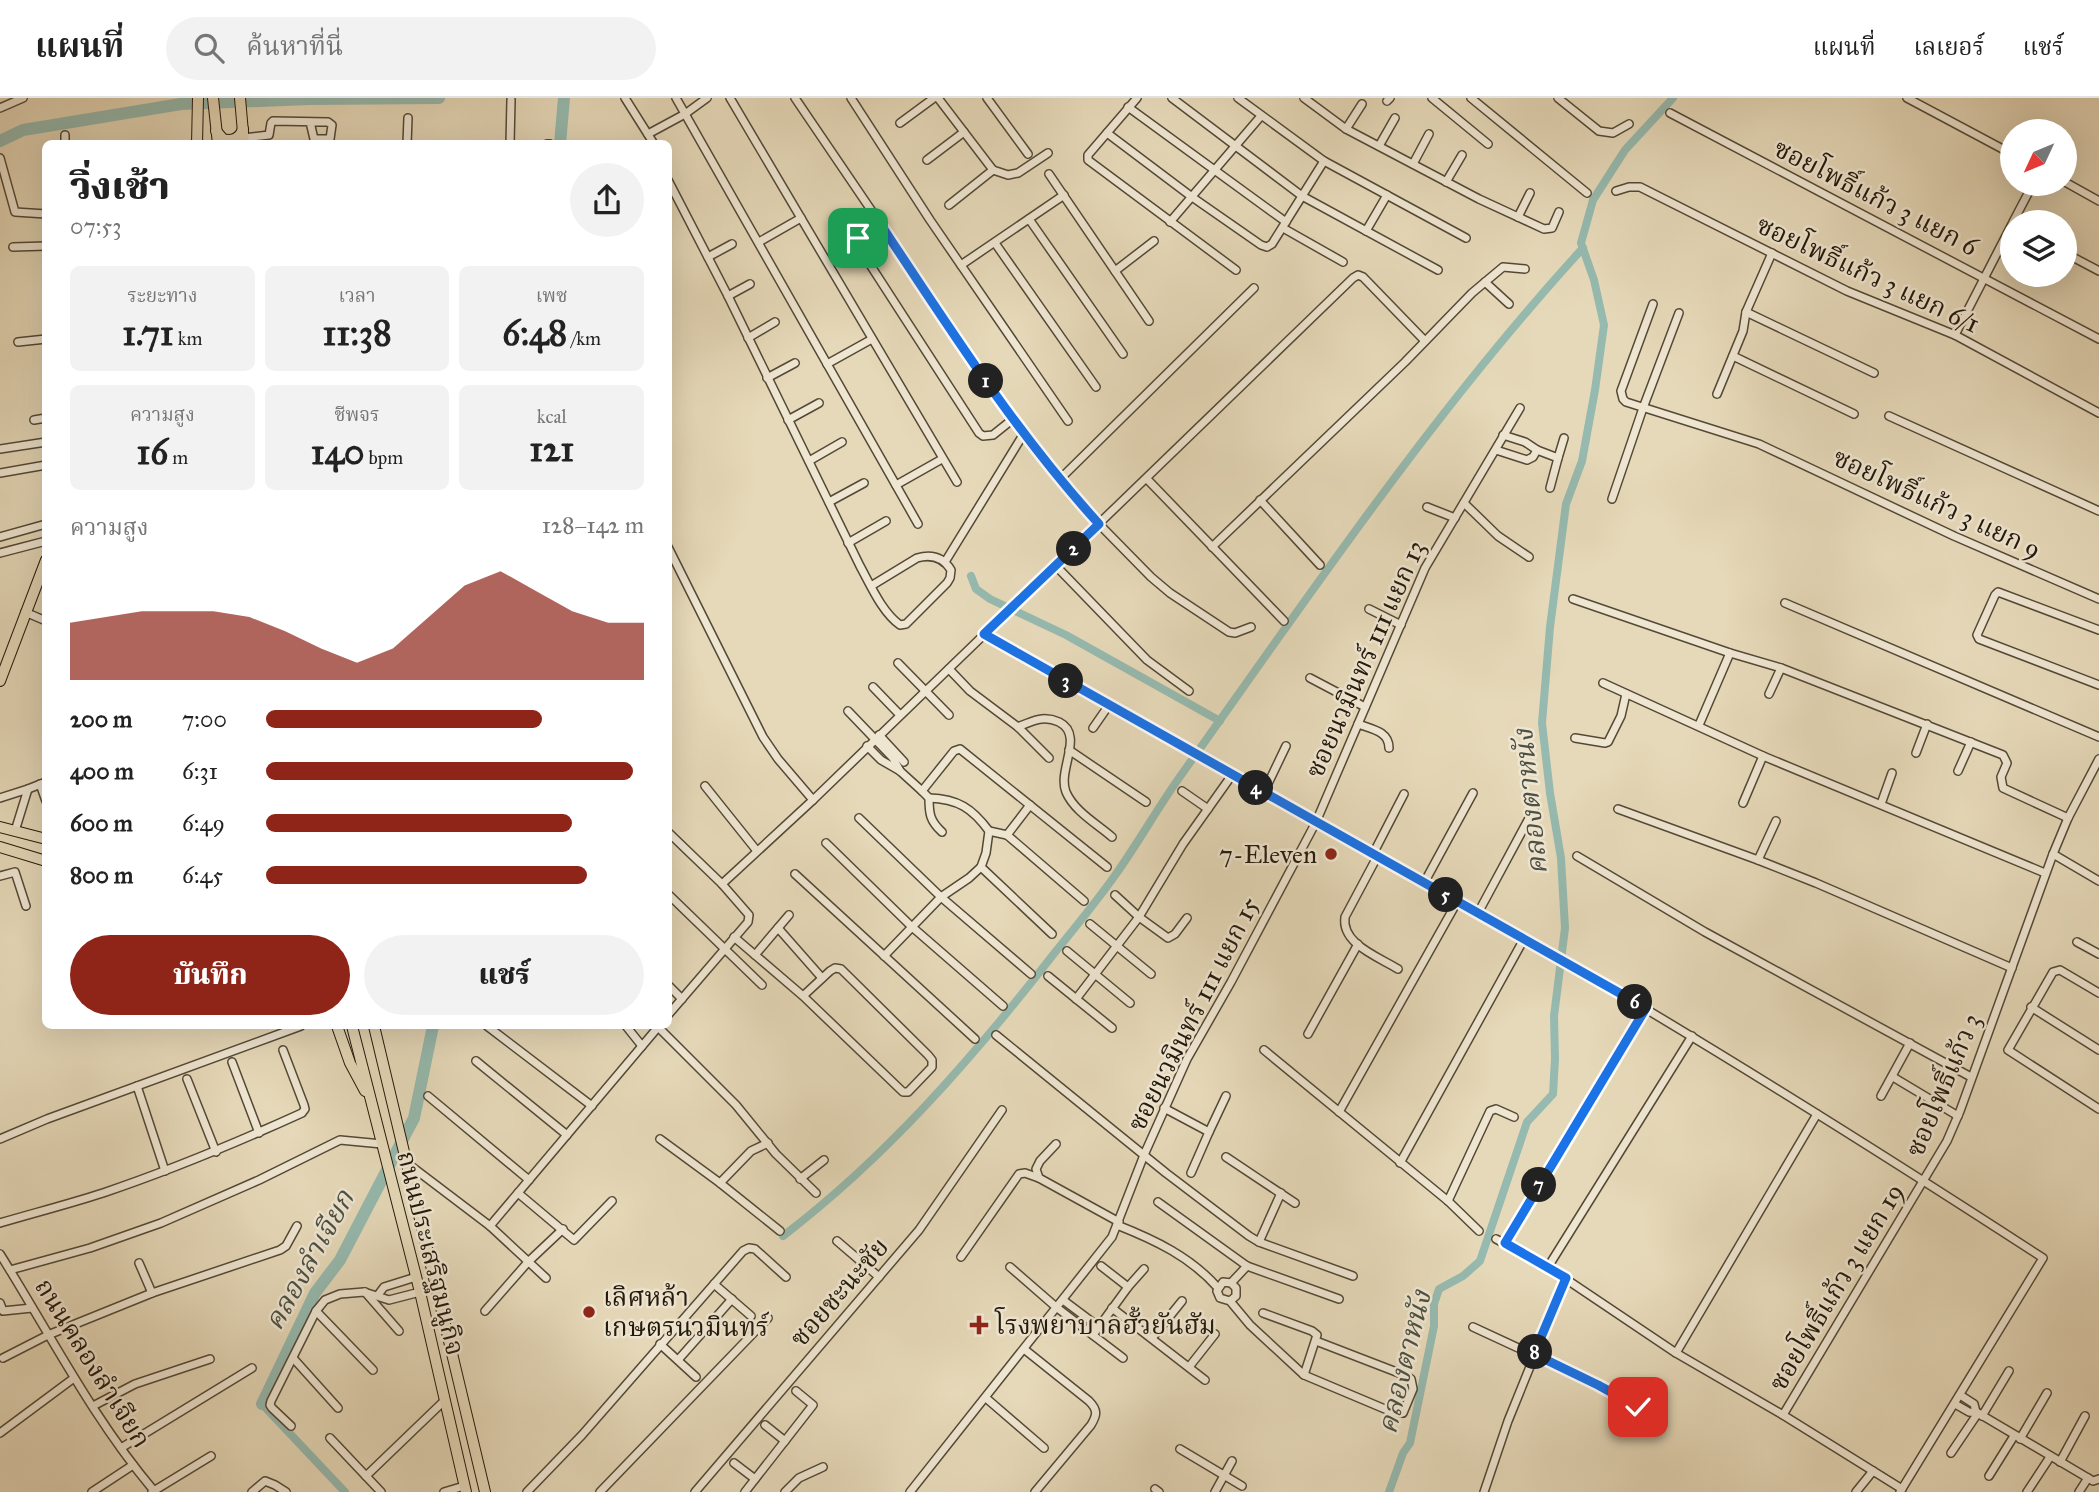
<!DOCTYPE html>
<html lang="th">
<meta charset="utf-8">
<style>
:root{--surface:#fff;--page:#f2f2f2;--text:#222;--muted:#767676;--line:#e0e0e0;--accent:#8f2418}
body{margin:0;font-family:"IM FELL Great Primer","Noto Serif Thai",serif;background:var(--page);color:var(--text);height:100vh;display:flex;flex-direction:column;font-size:26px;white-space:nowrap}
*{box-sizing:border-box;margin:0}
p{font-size:23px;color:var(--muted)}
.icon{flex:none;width:38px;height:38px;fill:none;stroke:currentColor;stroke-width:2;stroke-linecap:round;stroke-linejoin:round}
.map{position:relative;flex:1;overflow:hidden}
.details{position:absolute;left:42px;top:42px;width:630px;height:889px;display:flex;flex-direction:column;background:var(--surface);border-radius:10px;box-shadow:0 7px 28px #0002}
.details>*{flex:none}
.needle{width:46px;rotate:226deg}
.controls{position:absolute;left:2000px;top:21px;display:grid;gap:14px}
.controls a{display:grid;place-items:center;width:77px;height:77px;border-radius:50%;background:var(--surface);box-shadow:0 7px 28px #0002;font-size:35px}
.pin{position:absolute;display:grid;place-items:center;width:60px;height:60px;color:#fff;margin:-30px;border-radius:14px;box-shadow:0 4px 10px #0006}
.km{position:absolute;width:35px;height:35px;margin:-18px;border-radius:50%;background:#222;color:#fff;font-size:19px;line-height:35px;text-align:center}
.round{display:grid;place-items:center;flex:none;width:74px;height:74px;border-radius:37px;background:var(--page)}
.summary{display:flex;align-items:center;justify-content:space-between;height:119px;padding:0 28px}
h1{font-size:38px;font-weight:800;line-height:52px}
.stats{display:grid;grid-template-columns:repeat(3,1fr);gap:10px;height:119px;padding:7px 28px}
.stats div{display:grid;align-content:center;border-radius:10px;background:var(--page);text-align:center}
.stats b{font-size:35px;font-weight:800}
.stats small{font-size:19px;font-weight:400}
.stats p{font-size:19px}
.chart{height:196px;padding:14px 28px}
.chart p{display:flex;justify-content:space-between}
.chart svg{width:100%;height:126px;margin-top:7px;fill:var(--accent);opacity:.7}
.button{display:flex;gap:14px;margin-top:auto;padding:14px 28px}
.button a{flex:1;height:80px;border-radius:42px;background:var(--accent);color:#fff;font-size:28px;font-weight:800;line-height:80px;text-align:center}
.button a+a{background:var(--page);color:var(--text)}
ul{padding:0 28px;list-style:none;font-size:23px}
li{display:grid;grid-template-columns:112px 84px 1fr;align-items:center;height:52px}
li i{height:18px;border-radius:9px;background:var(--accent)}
header{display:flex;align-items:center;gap:42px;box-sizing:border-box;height:98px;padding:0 35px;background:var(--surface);border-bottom:2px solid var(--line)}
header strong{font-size:33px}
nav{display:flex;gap:38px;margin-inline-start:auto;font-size:24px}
.search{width:490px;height:63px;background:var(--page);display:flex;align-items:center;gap:18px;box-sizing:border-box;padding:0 24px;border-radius:38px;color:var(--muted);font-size:26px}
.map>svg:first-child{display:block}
</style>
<header>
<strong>แผนที่</strong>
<div class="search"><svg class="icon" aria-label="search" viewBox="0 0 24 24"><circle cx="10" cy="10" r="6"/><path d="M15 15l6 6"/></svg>ค้นหาที่นี่</div>
<nav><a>แผนที่</a><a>เลเยอร์</a><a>แชร์</a></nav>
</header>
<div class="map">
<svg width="2099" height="1394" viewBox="0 0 2099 1394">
<rect width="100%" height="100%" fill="#e6d9b9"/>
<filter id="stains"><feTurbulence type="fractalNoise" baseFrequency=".00286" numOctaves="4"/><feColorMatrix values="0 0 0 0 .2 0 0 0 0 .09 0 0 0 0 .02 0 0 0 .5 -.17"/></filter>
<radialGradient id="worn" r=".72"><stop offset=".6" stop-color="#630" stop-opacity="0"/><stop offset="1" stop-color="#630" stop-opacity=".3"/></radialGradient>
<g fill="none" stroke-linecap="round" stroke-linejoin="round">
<g stroke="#96baaf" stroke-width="8">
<path d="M971 478 976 491 990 501 1066 537 1220 623"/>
<path d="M783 1138C885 1060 970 963 1049 862 1071 834 1095 806 1116 776 1138 745 1157 711 1179 680 1308 499 1433 314 1583 150"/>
<path d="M262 1306 345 1394"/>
<path d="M1389 1394 1403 1355 1410 1345 1434 1228V1206L1439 1191 1463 1178 1480 1163 1527 1024 1553 996 1555 961 1554 918 1565 830 1561 760 1550 695 1542 625 1550 529 1566 406 1582 363 1595 292 1604 227 1594 182 1581 145 1593 102 1625 52 1673 0"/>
</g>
<g stroke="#96baaf" stroke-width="12">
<path d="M0 43 23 32 181 6 310 1 439 0"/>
<path d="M560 46 564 0"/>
<path d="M262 1306 315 1195 340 1162 414 1020 433 928"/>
</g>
<defs>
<g id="minor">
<path d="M625 0 654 46"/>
<path d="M676 0 918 426"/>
<path d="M730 0 957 384"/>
<path d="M795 0 1013 321 1059 382 1099 426 1151 479 1170 495 1229 534 1235 535 1251 529"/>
<path d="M851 0 930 122 1068 323"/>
<path d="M938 0 993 72 1008 77 1018 75 1048 55"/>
<path d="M987 0 1028 56"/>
<path d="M1137 0 1088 57V62L1236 172"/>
<path d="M1172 0 1302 98 1438 172"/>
<path d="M1238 0 1324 63 1466 140"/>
<path d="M1304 0 1346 31 1479 101 1544 131 1552 130 1559 114"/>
<path d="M1432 0 1488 46"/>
<path d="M1471 0 1587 95"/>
<path d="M1558 0 1599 33 1613 35 1629 26"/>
<path d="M1907 0 2012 56"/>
<path d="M1387 3 1390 0"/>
<path d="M1128 9 1286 124"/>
<path d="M0 10 23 0"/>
<path d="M1670 15 2099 241"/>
<path d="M900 25 934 0"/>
<path d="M1346 31 1362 6"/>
<path d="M1107 35 1192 99 1261 147 1267 149 1272 146 1324 63"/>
<path d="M648 36 685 16 707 0"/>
<path d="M65 37V46"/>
<path d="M244 40 269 37 271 25 273 23 328 24 332 27 330 41H314L310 24"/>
<path d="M407 46 408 20"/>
<path d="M510 46 511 2"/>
<path d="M547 46H550"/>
<path d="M1379 48 1395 20"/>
<path d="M0 60 15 114 46 116"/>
<path d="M927 62 964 34"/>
<path d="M1413 66 1429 36"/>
<path d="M1049 76 1149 223"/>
<path d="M668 82 728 198 860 468C871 488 882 514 900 527L906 526 947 485 950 480 951 472C943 459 931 456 917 460L871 488"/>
<path d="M1446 84 1462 57"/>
<path d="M2065 84 2099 103"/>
<path d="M1616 93 1629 89H1640L1847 193 1955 237 2099 315"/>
<path d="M949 107 993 72"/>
<path d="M1518 119 1530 95"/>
<path d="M1029 121 1123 256"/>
<path d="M879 124 861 136 857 143 858 148 979 335 983 338 993 337 1013 321"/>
<path d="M1170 124 1261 18"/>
<path d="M2013 124 2033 86"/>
<path d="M1283 130 1343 164"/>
<path d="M1366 133 1387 97"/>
<path d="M759 144 801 120"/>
<path d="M995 145 1096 289"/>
<path d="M13 149 46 148"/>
<path d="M2065 155 2099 173"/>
<path d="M708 159 732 146"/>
<path d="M961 167 1064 97"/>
<path d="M1115 173 1154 143"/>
<path d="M1485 184 1509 206"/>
<path d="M728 198 750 186"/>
<path d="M1653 206 1621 293 1623 301 1626 304 1759 346 1954 438 2099 501"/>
<path d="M1746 214 1874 275"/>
<path d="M1955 237 2012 126"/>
<path d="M748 240 775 224"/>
<path d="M18 244 46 241"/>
<path d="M1733 258 1854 316"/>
<path d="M827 266 872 241"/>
<path d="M767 280 795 265"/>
<path d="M1717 296 1743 233 1746 214 1772 155"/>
<path d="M1889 318 2099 413"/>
<path d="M34 322 46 320"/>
<path d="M788 322 819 305"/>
<path d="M0 351 46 344"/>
<path d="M1496 352 1527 362 1533 359 1537 352 1525 344 1503 337"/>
<path d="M1537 352 1558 360 1564 340"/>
<path d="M809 363 842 344"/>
<path d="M0 375 46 367"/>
<path d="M1147 381 1284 523"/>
<path d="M1059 382 1254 190"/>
<path d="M896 387 942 361"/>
<path d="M1550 390 1558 360"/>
<path d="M1612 401 1643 310 1679 215"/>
<path d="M1260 402 1320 467"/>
<path d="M829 404 864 385"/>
<path d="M1464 405 1498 438 1529 459"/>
<path d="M1427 409 1455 420"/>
<path d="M0 439 46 426"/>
<path d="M848 445 886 423"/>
<path d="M668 449 763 639 778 661 813 702"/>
<path d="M1212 449 1405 264 1472 195 1503 169 1525 171"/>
<path d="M0 455 46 443"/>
<path d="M945 464 1023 337"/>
<path d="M1056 468 1147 562 1189 593"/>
<path d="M1573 501 1730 555 1781 570 2003 657 2007 665 2001 679 2003 690 2068 720"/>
<path d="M1785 505 2099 639"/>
<path d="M1369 511 1401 527"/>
<path d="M25 514 46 523"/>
<path d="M2099 532 1998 494 1995 497 1977 537 1979 541 2099 587"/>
<path d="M984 536 1565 863C1727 958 1886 1058 2043 1160L1900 1394"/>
<path d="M898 565 949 617"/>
<path d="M949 571 970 593 1018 629 1049 660"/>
<path d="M1310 580 1365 609"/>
<path d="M1603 585 1763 658 2045 775"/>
<path d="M873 589 900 617"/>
<path d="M1769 596 1781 570"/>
<path d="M848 613 893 660 900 673"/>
<path d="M1358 626C1371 631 1389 633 1389 650"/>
<path d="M1699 627 1730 555"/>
<path d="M1018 629C1032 623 1043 617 1059 624 1085 637 1057 672 1066 694 1074 713 1097 726 1112 739"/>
<path d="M1093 630 1109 607"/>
<path d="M879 637 904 664"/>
<path d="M1575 640 1605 645 1608 644 1621 618 1626 596"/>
<path d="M867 648 881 662 900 673 922 693"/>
<path d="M1069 652 1146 704"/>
<path d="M1916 655 1927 626"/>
<path d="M1958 673 1971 644"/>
<path d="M40 686 46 703"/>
<path d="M705 688 757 753"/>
<path d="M28 691 46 684"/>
<path d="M1182 693 1208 711"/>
<path d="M1264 694 1286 648"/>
<path d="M0 700 28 691 15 733"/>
<path d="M1743 705 1763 658"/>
<path d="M1881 706 1892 675"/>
<path d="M1618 711 1758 762 1816 785 2012 870"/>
<path d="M859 720 941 799 1031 876"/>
<path d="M989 733 1007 737 1030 707"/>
<path d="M668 734 722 786 749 817 748 824 668 917"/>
<path d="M942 734C930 723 929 716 929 700L922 693 954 653 960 651 1107 769"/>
<path d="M1007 737 1084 803"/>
<path d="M826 745 911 828 1003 908"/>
<path d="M1373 756 1404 696"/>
<path d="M2053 756 2099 783"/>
<path d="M1577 758 1705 834 1971 979"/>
<path d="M1377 759 1345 819C1341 846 1379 859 1398 871"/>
<path d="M1758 762 1776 723"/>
<path d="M981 769 1052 836"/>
<path d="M795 776 975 941"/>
<path d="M0 778 15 774 26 808"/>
<path d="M1424 785 1473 695"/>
<path d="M722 786 813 702 1353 180 1358 177 1363 179 1425 243"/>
<path d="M668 796 762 887"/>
<path d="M1115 797 1139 819 1168 840 1175 836 1187 820"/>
<path d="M1478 815 1534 711"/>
<path d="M1090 826 1151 876"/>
<path d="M778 830 822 880"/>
<path d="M734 839 803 898 903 994H908L932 969V962L928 957 841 871 835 870 830 873 803 898"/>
<path d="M2077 844 2099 856"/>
<path d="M1067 853 1130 905"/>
<path d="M755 857 789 817"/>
<path d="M884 858 941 799 969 780 981 769 986 755 989 733C972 710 958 701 929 700"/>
<path d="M1048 878 1112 930"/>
<path d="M668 887 682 901"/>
<path d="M2099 895 2060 872 2053 874 2008 952 2099 1011"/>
<path d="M1076 901 1139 819 1183 746 1232 677"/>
<path d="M2031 909 2099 952"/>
<path d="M487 928 592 1008"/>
<path d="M626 928 642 948"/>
<path d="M658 929 736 1007 776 1056 816 1095"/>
<path d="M1308 936 1358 846"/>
<path d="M996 937 1166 1075 1249 1138 1259 1144 1353 1178"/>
<path d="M1264 952 1448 1103 1479 1133"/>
<path d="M476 963 567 1037"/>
<path d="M232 964 259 1035"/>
<path d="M1893 979 1958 1018"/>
<path d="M187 981 216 1054"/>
<path d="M137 988 165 1073"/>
<path d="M428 998 529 1082"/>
<path d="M1881 998 1910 945"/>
<path d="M1164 1010 1209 1034 1191 1075"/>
<path d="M1339 1014 1457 804"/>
<path d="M1209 1034 1226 998"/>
<path d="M0 1041 47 1021 301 928"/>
<path d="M660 1041 720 1085 780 1133"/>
<path d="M1056 1046 1040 1063 1036 1071 1039 1080 1119 1124"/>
<path d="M1226 1059 1295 1105"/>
<path d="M407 1065 490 1128 546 1180"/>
<path d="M1400 1065 1524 841"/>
<path d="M800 1081 824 1062"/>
<path d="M720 1085 751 1053 768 1045"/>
<path d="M518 1095 574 1142 612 1103"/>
<path d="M1448 1103 1490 1013 1496 1011 1514 1019"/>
<path d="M1158 1104 1247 1168 1339 1201"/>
<path d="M0 1125C34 1115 69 1106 103 1095 171 1072 236 1045 302 1015L305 1011 304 1007 283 952"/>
<path d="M1117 1127C1155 1142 1191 1159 1218 1190"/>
<path d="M490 1128 659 928"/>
<path d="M1496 1141 1548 1169 1676 1255 1783 1317 1902 1391"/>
<path d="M837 1143 879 1179"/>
<path d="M1259 1144 1281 1095"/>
<path d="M1505 1145 1646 910"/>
<path d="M0 1156C50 1236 93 1321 155 1394"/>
<path d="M961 1159 1019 1076 1025 1075 1039 1080"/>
<path d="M139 1165 152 1195"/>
<path d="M1101 1168 1128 1189"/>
<path d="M1010 1169 1056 1209 1123 1260"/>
<path d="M1548 1169 1692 938"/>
<path d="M10 1172 90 1150 161 1125 259 1082 340 1042 382 1046"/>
<path d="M1231 1185 1247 1168"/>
<path d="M714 1186 751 1218"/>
<path d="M365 1194 399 1233"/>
<path d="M378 1197 384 1189 416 1179"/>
<path d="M1063 1202 1099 1229"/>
<path d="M1230 1203 1236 1198V1190L1231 1185 1223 1184 1217 1193 1220 1200 1230 1203 1250 1227 1304 1277 1392 1314 1403 1315 1413 1291 1411 1281 1399 1275 1316 1243"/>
<path d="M0 1205 3 1213 32 1210"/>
<path d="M1112 1210 1205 1282"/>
<path d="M316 1213 373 1272"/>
<path d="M485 1213 528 1164 563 1131"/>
<path d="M1263 1215 1312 1233 1317 1237 1304 1277"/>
<path d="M1473 1229 1598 1287 1638 1309"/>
<path d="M1093 1237 1128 1189 1144 1171"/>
<path d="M1152 1240 1182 1203"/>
<path d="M660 1246 696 1279"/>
<path d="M1024 1251 1089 1303C1098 1312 1097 1317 1091 1327L1035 1394"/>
<path d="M1676 1255 1817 1016"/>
<path d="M3 1260 48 1237 152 1195 280 1152 286 1148 297 1128"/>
<path d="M293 1260 338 1310"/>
<path d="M678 1262 732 1201"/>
<path d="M1189 1269 1215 1236"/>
<path d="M1960 1297 1974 1306 1976 1314"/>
<path d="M986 1300 1044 1350"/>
<path d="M1955 1306 1969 1314 1978 1315 2093 1383 2099 1381"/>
<path d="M93 1308 135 1286 210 1261"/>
<path d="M1783 1317 1947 1043 1960 1013 2053 756 2068 720 2099 661"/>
<path d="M1982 1318 2009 1273"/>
<path d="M765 1327 785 1343"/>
<path d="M291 1328 272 1310 270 1307 271 1303 316 1213 325 1202 340 1196 364 1194 389 1202 420 1194"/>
<path d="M0 1335 74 1280"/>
<path d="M330 1340 381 1394"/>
<path d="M2020 1341 2047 1295"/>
<path d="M121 1350 252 1270"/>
<path d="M1180 1351 1242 1388"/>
<path d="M1951 1355 1978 1315"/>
<path d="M2060 1364 2085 1318"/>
<path d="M734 1365 755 1381"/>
<path d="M366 1378 445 1302"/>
<path d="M1989 1378 2014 1338"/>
<path d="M1155 1391 1159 1394"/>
<path d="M92 1394 133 1367"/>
<path d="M152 1394 211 1358"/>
<path d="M252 1394 265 1383 275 1387 286 1394"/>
<path d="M444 1394 464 1388"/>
<path d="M527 1394 582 1337 743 1153 749 1150 755 1151 786 1179"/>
<path d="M600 1394 768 1220"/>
<path d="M695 1394 919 1132 1002 1012"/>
<path d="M745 1394 813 1307 796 1293"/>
<path d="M785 1394 799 1380 823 1369"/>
<path d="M910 1394 1112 1139 1144 1057 1187 961 1231 884 1316 724 1425 470 1520 310"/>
<path d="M1215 1394 1232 1363"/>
<path d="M1484 1394 1508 1323 1566 1180"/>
<path d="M1856 1394 1873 1373"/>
<path d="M2027 1394 2050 1359"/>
<path d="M2079 1394 2088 1380"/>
</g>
<g id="major">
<path d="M213 0 218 46"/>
<path d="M240 0 244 46"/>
<path d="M216 33 223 41C233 44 240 40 243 31"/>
<path d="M197 46 198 0"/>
<path d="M0 583 46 462"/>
<path d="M0 729 46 741"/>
<path d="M0 749 46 763"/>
<path d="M337 928 350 965 365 993"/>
<path d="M352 928 420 1194 466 1394"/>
<path d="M374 928 485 1394"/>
</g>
</defs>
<use href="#minor" stroke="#534936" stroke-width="10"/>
<use href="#major" stroke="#22190b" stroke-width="12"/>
<use href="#minor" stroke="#efe6d2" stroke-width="7"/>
<use href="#major" stroke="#e6d9b9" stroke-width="10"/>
</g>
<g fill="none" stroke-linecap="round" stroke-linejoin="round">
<defs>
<path id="route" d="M858 140 879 124C948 228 1015 334 1099 426L984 536 1646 910 1505 1145 1566 1180 1534 1256 1598 1287 1638 1309"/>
</defs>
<use href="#route" stroke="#fff" stroke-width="14"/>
<use href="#route" stroke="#1a73e8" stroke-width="9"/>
</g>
<g fill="#8f2418" stroke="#efe6d2" stroke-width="2.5">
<circle cx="1331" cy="756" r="7"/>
<circle cx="589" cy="1214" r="7"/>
<path d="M975.5 1216.5h7v7h7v7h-7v7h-7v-7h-7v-7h7z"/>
</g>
<g text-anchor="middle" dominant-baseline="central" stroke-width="5" stroke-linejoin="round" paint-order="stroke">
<g font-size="26" fill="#22190b" stroke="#efe6d2">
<text transform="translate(1876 99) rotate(27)">ซอยโพธิ์แก้ว 3 แยก 6</text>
<text transform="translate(1868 176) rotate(25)">ซอยโพธิ์แก้ว 3 แยก 6/1</text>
<text transform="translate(1937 405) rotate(25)">ซอยโพธิ์แก้ว 3 แยก 9</text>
<text transform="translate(1365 561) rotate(-66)">ซอยนวมินทร์ 111 แยก 13</text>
<text transform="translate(1193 916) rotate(-63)">ซอยนวมินทร์ 111 แยก 15</text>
<text transform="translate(1943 987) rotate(-67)">ซอยโพธิ์แก้ว 3</text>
<text transform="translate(431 1155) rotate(76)">ถนนประเสริฐมนูกิจ</text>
<text transform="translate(1836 1189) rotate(-59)">ซอยโพธิ์แก้ว 3 แยก 19</text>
<text transform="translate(839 1194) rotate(-49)">ซอยชะนะชัย</text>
<text transform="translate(93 1265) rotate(58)">ถนนคลองลำเจียก</text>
</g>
<g font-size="26" fill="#22190b" stroke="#efe6d2" text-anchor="start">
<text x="1317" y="756" text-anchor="end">7-Eleven</text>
<text x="603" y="1199">เลิศหล้า<tspan x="603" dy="30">เกษตรนวมินทร์</tspan></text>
<text x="995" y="1227">โรงพยาบาลฮั้วยันฮัม</text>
</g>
<g font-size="28" font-style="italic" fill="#4b5144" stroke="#efe6d2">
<text transform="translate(1530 704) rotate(-96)">คลองตาหนัง</text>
<text transform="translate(309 1162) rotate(-61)">คลองลำเจียก</text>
<text transform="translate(1404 1264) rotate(-76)">คลองตาหนัง</text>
</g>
</g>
<rect width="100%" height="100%" filter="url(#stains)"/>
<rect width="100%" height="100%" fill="url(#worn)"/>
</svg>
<div class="controls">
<a><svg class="needle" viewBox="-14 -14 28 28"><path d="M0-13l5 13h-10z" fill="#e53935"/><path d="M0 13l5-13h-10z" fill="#767676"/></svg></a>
<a><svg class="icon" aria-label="layers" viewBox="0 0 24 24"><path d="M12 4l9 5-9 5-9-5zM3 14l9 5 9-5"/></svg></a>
</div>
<div class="pin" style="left:858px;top:140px;background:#1e9e55"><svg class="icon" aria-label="arrive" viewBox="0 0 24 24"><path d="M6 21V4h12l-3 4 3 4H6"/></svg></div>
<div class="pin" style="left:1638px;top:1309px;background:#d93025"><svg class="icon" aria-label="check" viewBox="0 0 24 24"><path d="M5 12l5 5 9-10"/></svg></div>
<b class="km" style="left:986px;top:283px">1</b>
<b class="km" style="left:1074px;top:451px">2</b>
<b class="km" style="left:1066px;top:583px">3</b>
<b class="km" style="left:1256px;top:690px">4</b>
<b class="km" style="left:1446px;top:797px">5</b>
<b class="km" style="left:1635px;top:904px">6</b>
<b class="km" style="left:1539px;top:1087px">7</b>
<b class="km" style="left:1535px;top:1254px">8</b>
<section class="details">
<div class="summary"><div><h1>วิ่งเช้า</h1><p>07:53</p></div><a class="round"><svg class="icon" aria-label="share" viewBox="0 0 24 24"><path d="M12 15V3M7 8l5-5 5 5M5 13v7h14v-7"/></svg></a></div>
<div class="stats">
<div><p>ระยะทาง</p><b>1.71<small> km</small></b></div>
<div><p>เวลา</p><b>11:38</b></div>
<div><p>เพซ</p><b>6:48<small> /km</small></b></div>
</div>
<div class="stats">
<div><p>ความสูง</p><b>16<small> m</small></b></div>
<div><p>ชีพจร</p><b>140<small> bpm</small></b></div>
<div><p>kcal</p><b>121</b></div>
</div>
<div class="chart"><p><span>ความสูง</span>128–142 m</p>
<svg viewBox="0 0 160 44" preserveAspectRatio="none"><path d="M0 44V24L10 22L20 20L30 20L40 20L50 22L60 27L70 33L80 38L90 33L100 22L110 11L120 6L130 13L140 20L150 24L160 24V44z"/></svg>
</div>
<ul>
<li><b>200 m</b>7:00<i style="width:73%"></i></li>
<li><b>400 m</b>6:31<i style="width:97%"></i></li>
<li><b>600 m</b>6:49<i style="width:81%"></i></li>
<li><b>800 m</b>6:45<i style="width:85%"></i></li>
</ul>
<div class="button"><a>บันทึก</a><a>แชร์</a></div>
</section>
</div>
